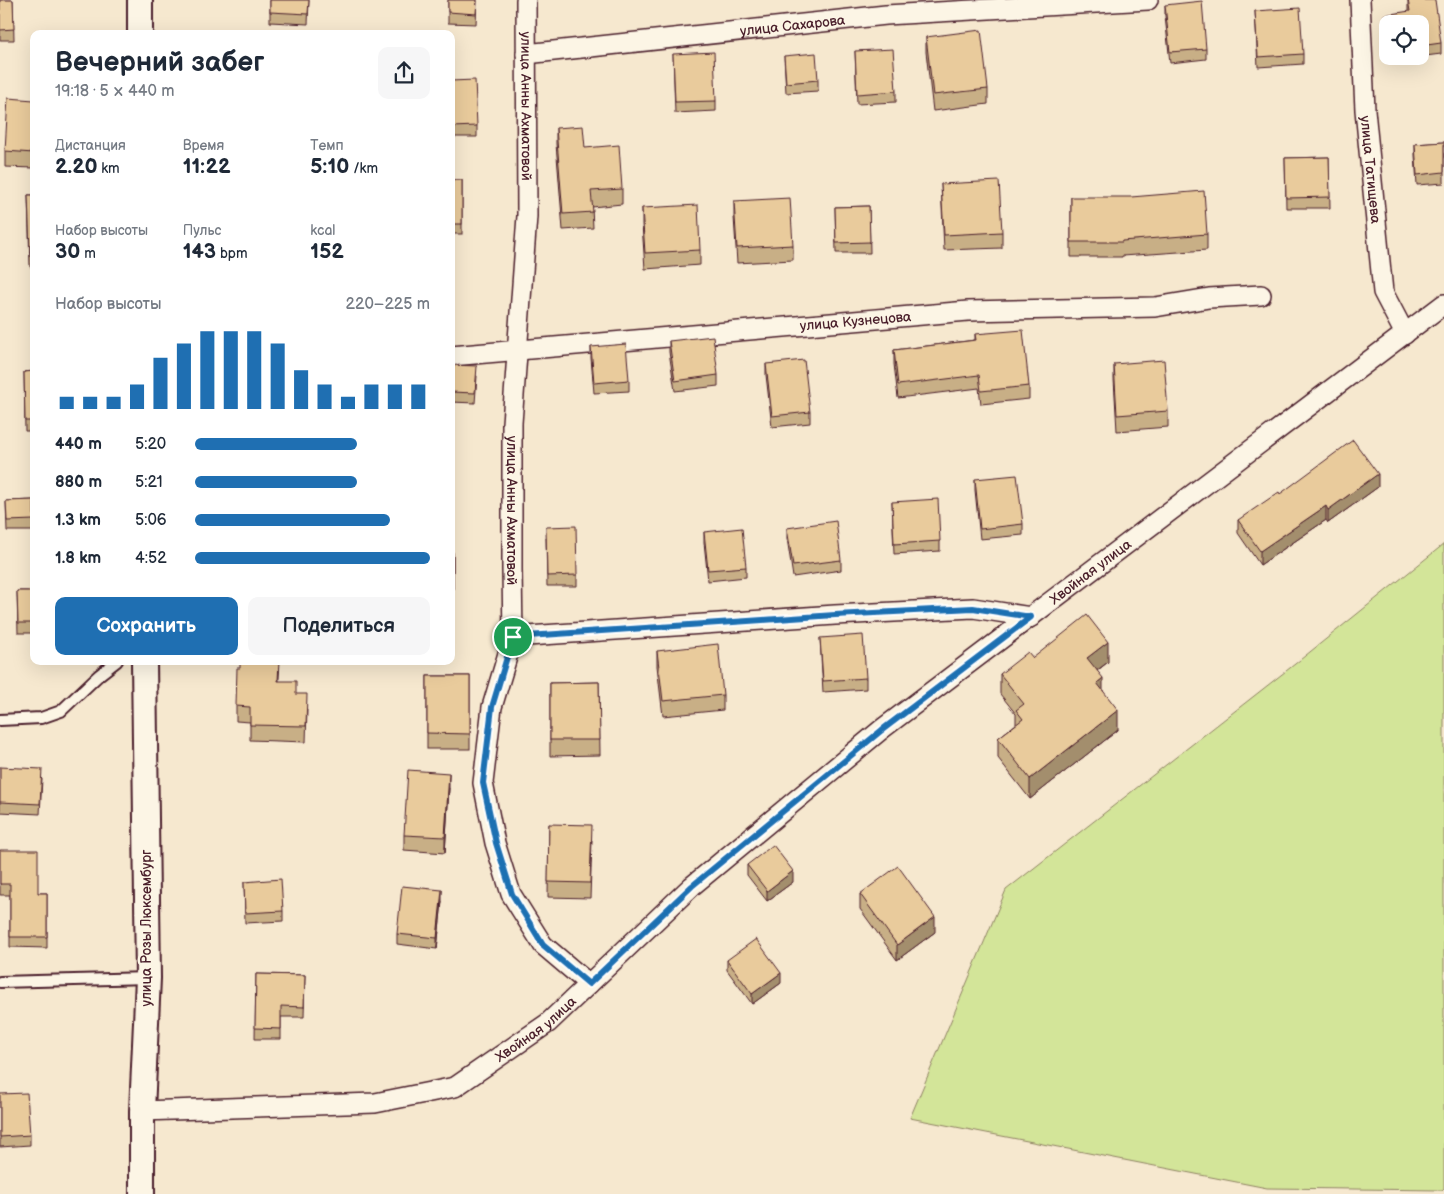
<!DOCTYPE html>
<html lang="ru">
<meta charset="utf-8">
<style>
:root{--surface:#fff;--page:#f6f6f7;--text:#1f2937;--muted:#747a83;--accent:#1f6fb2}
body{margin:0;font-family:"Balsamiq Sans",sans-serif;background:var(--page);color:var(--text);height:100vh;display:flex;flex-direction:column;font-size:19px;white-space:nowrap}
*{box-sizing:border-box;margin:0}
p{font-size:16px;color:var(--muted)}
.icon{flex:none;width:28px;height:28px;fill:none;stroke:currentColor;stroke-width:2;stroke-linecap:round;stroke-linejoin:round}
.map{position:relative;flex:1;overflow:hidden}
.side{position:absolute;left:30px;top:30px;width:425px;height:635px;display:flex;flex-direction:column;background:var(--surface);border-radius:10px;box-shadow:0 5px 20px #0002}
.side>*{flex:none}
.buttons{position:absolute;left:1379px;top:15px;display:grid;gap:10px}
.buttons a{display:grid;place-items:center;width:50px;height:50px;border-radius:10px;background:var(--surface);box-shadow:0 5px 20px #0002;font-size:25px}
.pin{position:absolute;display:grid;place-items:center;width:42px;height:42px;color:#fff;margin:-21px;border:2px solid #fff;border-radius:50%;box-shadow:0 1px 5px #0007}
.round{display:grid;place-items:center;flex:none;width:52px;height:52px;border-radius:10px;background:var(--page)}
.overview{display:flex;align-items:center;justify-content:space-between;height:85px;padding:0 25px}
h1{font-size:28px;font-weight:800;line-height:38px}
.stats{display:grid;grid-template-columns:repeat(3,1fr);gap:8px;height:85px;padding:5px 25px}
.stats div{display:grid;align-content:center}
.stats b{font-size:21px;font-weight:800}
.stats small{font-size:14px;font-weight:400}
.stats p{font-size:14px}
.chart{height:140px;padding:10px 25px}
.chart p{display:flex;justify-content:space-between}
.chart svg{width:100%;height:90px;margin-top:5px;stroke:var(--accent);stroke-width:6}
.button{display:flex;gap:10px;margin-top:auto;padding:10px 25px}
.button a{flex:1;height:58px;border-radius:10px;background:var(--accent);color:#fff;font-size:20px;font-weight:800;line-height:58px;text-align:center}
.button a+a{background:var(--page);color:var(--text)}
ul{padding:0 25px;list-style:none;font-size:16px}
li{display:grid;grid-template-columns:80px 60px 1fr;align-items:center;height:38px}
li i{height:12px;border-radius:6px;background:var(--accent)}
.map>svg:first-child{display:block}
</style>
<div class="map">
<svg width="1444" height="1194" viewBox="0 0 1444 1194">
<rect width="100%" height="100%" fill="#f6e8cf"/>
<filter id="ink" filterUnits="userSpaceOnUse"><feTurbulence type="fractalNoise" baseFrequency=".02" numOctaves="2"/><feDisplacementMap in="SourceGraphic" scale="10" xChannelSelector="R" yChannelSelector="G"/><feConvolveMatrix kernelMatrix="1 2 1 2 8 2 1 2 1" color-interpolation-filters="sRGB"/></filter>
<g filter="url(#ink)">
<path fill="#d3e599" stroke="#8e8262" d="M1444 544V1188L1442 1190 1267 1188 910 1118 1006 890 1295 664Z"/>
<g fill="none" stroke-linecap="round" stroke-linejoin="round">
<defs>
<g id="service">
<path d="M0 720 41 718 61 711 99 675 117 661"/>
<path d="M0 982 148 978"/>
</g>
<g id="minor">
<path id="s1" d="M526 0 527 216 512 423V569L513 637 492 707 483 783 495 843 511 894 543 945 589 984"/>
<path id="s2" d="M1360 0 1365 110 1383 292 1405 334"/>
<path id="s3" d="M526 54 886 15 1148 0"/>
<path id="s4" d="M451 356 968 311 1155 307 1209 298 1261 295"/>
<path d="M513 637 835 615 973 608 1031 617"/>
<path id="s5" d="M142 1111 375 1103 455 1087 548 1023 692 886 882 729 1444 304"/>
</g>
<g id="tertiary">
<path d="M140 0V34"/>
<path d="M142 1194V1111L148 978 144 661"/>
</g>
</defs>
<use href="#service" stroke="#4a1f2b" stroke-width="14"/>
<use href="#minor" stroke="#4a1f2b" stroke-width="22"/>
<use href="#tertiary" stroke="#4a1f2b" stroke-width="28"/>
<use href="#service" stroke="#fcf5e5" stroke-width="10"/>
<use href="#minor" stroke="#fcf5e5" stroke-width="19"/>
<use href="#tertiary" stroke="#fcf5e5" stroke-width="24"/>
</g>
<g fill="#c8af86" stroke="#4a1f2b">
<path d="M0 0H13L14 40H0Z"/>
<path d="M270 0H309L308 24 270 22Z"/>
<path d="M448 0H477L476 24 448 23Z"/>
<path d="M1408 0 1441 43V54L1410 58V56H1420V24H1388V48L1384 25V15L1408 12Z"/>
<path d="M1165 5 1206 49V59L1170 63 1165 16Z"/>
<path d="M1255 11 1303 54V64L1258 67Z"/>
<path d="M926 37 988 89V104L933 111 926 52Z"/>
<path d="M855 51 896 91V102L857 104Z"/>
<path d="M673 54 716 101V111L675 113Z"/>
<path d="M784 56 818 80V91L786 93Z"/>
<path d="M451 81 477 126V137H451Z"/>
<path d="M34 100V168L5 167V151Z"/>
<path d="M556 128 585 148 622 189V204L592 207 593 228 563 230 556 144Z"/>
<path d="M1444 142V183L1417 185 1415 155V144Z"/>
<path d="M1329 157 1330 208H1286L1285 158Z"/>
<rect x="451" y="180" width="11" height="54"/>
<path d="M941 184 1002 232V248L944 250Z"/>
<path d="M28 195H34V267H30Z"/>
<path d="M1071 197 1207 234V250L1122 256V257H1071Z"/>
<path d="M734 201 793 245V260L737 263 734 217Z"/>
<path d="M869 206 870 253H836L835 207Z"/>
<path d="M642 208 700 250V265L645 269 642 224Z"/>
<path d="M975 334 1029 386V399L981 404 979 388 898 398 894 364V350L975 340Z"/>
<path d="M669 341 718 375V386L675 391 669 352Z"/>
<path d="M591 347 629 380V391L594 393 591 358Z"/>
<path d="M766 364 810 412V423L772 427 766 375Z"/>
<path d="M1114 364 1168 411V427L1117 431 1114 379Z"/>
<path d="M451 365 477 376 475 403 451 402Z"/>
<path d="M34 371V431H25L24 372Z"/>
<path d="M975 479 1023 524V535L980 539 975 490Z"/>
<path d="M1378 487 1328 523 1326 520 1260 565 1238 533V520Z"/>
<path d="M34 500V531H7L6 501Z"/>
<path d="M892 502 940 541V551L894 554Z"/>
<path d="M787 528 841 560V570L793 577 787 538Z"/>
<path d="M704 532 746 567V577L708 581 704 542Z"/>
<path d="M546 538 577 575V586H547Z"/>
<rect x="451" y="553" width="2" height="71"/>
<path d="M17 591H34V633H18Z"/>
<path d="M820 638 866 678V689L823 692Z"/>
<path d="M657 651 723 695V710L663 716 657 666Z"/>
<path d="M1108 662 1097 671 1103 691 1118 730 1030 799 998 758V738L1016 724V714L1000 694V674Z"/>
<rect x="427" y="676" width="43" height="73"/>
<path d="M279 681 296 694 307 710 306 742 250 740V722L236 721V706Z"/>
<path d="M599 682 600 755 550 756V683Z"/>
<path d="M0 767 42 779 40 814 0 812Z"/>
<path d="M449 788 445 853 404 850V835Z"/>
<path d="M549 824 592 840 590 898 548 897Z"/>
<path d="M0 850 38 893H47V948L10 947V895H0Z"/>
<path d="M747 865 793 882 767 901 747 875Z"/>
<path d="M244 882 283 911V921L245 923Z"/>
<path d="M860 894 935 932 897 960 860 909Z"/>
<path d="M442 901 437 949 397 944V934Z"/>
<path d="M727 960 781 983 752 1004 727 970Z"/>
<path d="M256 974 305 975 304 1017H281V1039H255Z"/>
<path d="M0 1094 30 1135V1145L0 1147Z"/>
</g>
<g fill="#a38e6d" stroke="#4a1f2b">
<path d="M1378 474V487L1328 523V510Z"/>
<path d="M1326 506V520L1260 565V551Z"/>
<path d="M1108 642V662L1087 678V658Z"/>
<path d="M279 661H280L278 696V681Z"/>
<path d="M1103 678V698L1097 683Z"/>
<path d="M1118 710V730L1030 799V779Z"/>
<path d="M449 773V788L445 853V837Z"/>
<path d="M793 871V882L767 901V891Z"/>
<path d="M442 890V901L437 949V938Z"/>
<path d="M935 917V932L897 960V945Z"/>
<path d="M781 973V983L752 1004V994Z"/>
</g>
<g fill="#e9cb9c" stroke="#4a1f2b">
<path d="M0 0H13L14 29 0 30Z"/>
<path d="M270 0H309L308 14 270 12Z"/>
<path d="M448 0H477L476 14 448 12Z"/>
<path d="M1408 0H1435L1441 43 1420 46V24H1388V38L1384 15 1410 11Z"/>
<path d="M1202 1 1206 49 1170 52 1165 5Z"/>
<path d="M1300 8 1303 54 1258 57 1255 11Z"/>
<path d="M981 30 988 89 933 95 926 37Z"/>
<path d="M893 49 896 91 857 94 855 51Z"/>
<path d="M714 52 716 101 675 102 673 54Z"/>
<path d="M816 53 818 80 786 83 784 56Z"/>
<path d="M475 80 477 126 451 127V81Z"/>
<path d="M8 98 34 100V153L5 151Z"/>
<path d="M583 126 585 148 619 145 622 189 591 191 593 212 563 214 556 128Z"/>
<path d="M1444 142V172L1417 175 1415 144Z"/>
<path d="M1329 157 1330 197 1286 198 1285 158Z"/>
<rect x="451" y="180" width="11" height="44"/>
<path d="M999 181 1002 232 944 235 941 184Z"/>
<path d="M1204 191 1207 234 1122 241V242H1071V197H1131Z"/>
<path d="M28 195H34V252H30Z"/>
<path d="M790 198 793 245 737 248 734 201Z"/>
<path d="M698 205 700 250 645 253 642 208Z"/>
<path d="M869 206 870 242 836 243 835 207Z"/>
<path d="M1023 330 1029 386 981 391 979 375 898 385 894 350 976 340 975 334Z"/>
<path d="M713 336 718 375 675 381 669 341Z"/>
<path d="M626 344 629 380 594 383 591 347Z"/>
<path d="M804 360 810 412 772 416 766 364Z"/>
<path d="M1164 360 1168 411 1117 415 1114 364Z"/>
<path d="M451 365 477 366 475 393 451 392Z"/>
<path d="M34 371V421H25L24 372Z"/>
<path d="M1353 440 1378 474 1328 510 1326 506 1260 551 1238 520 1279 492 1280 494Z"/>
<path d="M1017 475 1023 524 980 529 975 479Z"/>
<path d="M938 499 940 541 894 544 892 502Z"/>
<path d="M34 500V520L7 521 6 501Z"/>
<path d="M836 521 841 560 793 566 787 528Z"/>
<path d="M576 526 577 575 547 576 546 527Z"/>
<path d="M742 528 746 567 708 570 704 532Z"/>
<rect x="451" y="553" width="2" height="55"/>
<path d="M17 591H34V623H18Z"/>
<path d="M1087 615 1108 642 1087 658 1103 678 1097 683 1118 710 1030 779 998 738 1023 719 1016 710 1024 704 1000 674 1028 652 1033 658Z"/>
<path d="M863 635 866 678 823 681 820 638Z"/>
<path d="M718 644 723 695 663 701 657 651Z"/>
<path d="M240 661H279L278 681H296V694H307L306 726 250 725V707L236 706 237 668H240Z"/>
<path d="M427 676H470V734L427 733Z"/>
<path d="M599 682 600 740H550V683Z"/>
<path d="M0 767 42 769 40 804 0 802Z"/>
<path d="M408 770 449 773 445 837 404 835Z"/>
<path d="M549 824 592 825 590 883 548 882Z"/>
<path d="M773 845 793 871 767 891 747 865Z"/>
<path d="M0 850H38V893H47V937H10V884H0Z"/>
<path d="M898 866 935 917 897 945 860 894Z"/>
<path d="M281 879 283 911 245 913 244 882Z"/>
<path d="M402 886 442 890 437 938 397 934Z"/>
<path d="M756 939 781 973 752 994 727 960Z"/>
<path d="M256 974 305 975 304 1007 281 1006V1029L255 1028Z"/>
<path d="M27 1093 30 1135 0 1137V1094Z"/>
</g>
</g>
<g fill="none" stroke-linecap="round" stroke-linejoin="round" filter="url(#ink)">
<defs>
<path id="route" d="M973 608 1031 617 882 730 692 886 589 984 543 945 512 894 496 843 483 783 492 707 513 637 835 615Z"/>
</defs>
<use href="#route" stroke="#fff" stroke-width="10"/>
<use href="#route" stroke="#1f6fb2" stroke-width="6"/>
</g>
<g text-anchor="middle" dominant-baseline="central" stroke-width="4.5" stroke-linejoin="round" paint-order="stroke">
<g font-size="14" fill="#4a1f2b" stroke="#fcf5e5">
<text stroke="none"><textPath href="#s3" startOffset="268">улица Сахарова</textPath></text>
<text stroke="none"><textPath href="#s1" startOffset="106">улица Анны Ахматовой</textPath></text>
<text stroke="none"><textPath href="#s2" startOffset="170">улица Татищева</textPath></text>
<text stroke="none"><textPath href="#s4" startOffset="406">улица Кузнецова</textPath></text>
<text stroke="none"><textPath href="#s1" startOffset="511">улица Анны Ахматовой</textPath></text>
<text stroke="none"><textPath href="#s5" startOffset="1134">Хвойная улица</textPath></text>
<text transform="translate(146 928) rotate(-90)">улица Розы Люксембург</text>
<text stroke="none"><textPath href="#s5" startOffset="414">Хвойная улица</textPath></text>
</g>
</g>
</svg>
<div class="buttons">
<a><svg class="icon" aria-label="locate" viewBox="0 0 24 24"><circle cx="12" cy="12" r="6"/><path d="M12 2v4M12 18v4M2 12h4M18 12h4"/></svg></a>
</div>
<div class="pin" style="left:513px;top:637px;background:#1e9e55"><svg class="icon" aria-label="arrive" viewBox="0 0 24 24"><path d="M6 21V4h12l-3 4 3 4H6"/></svg></div>
<section class="side">
<div class="overview"><div><h1>Вечерний забег</h1><p>19:18 · 5 × 440 m</p></div><a class="round"><svg class="icon" aria-label="share" viewBox="0 0 24 24"><path d="M12 15V3M7 8l5-5 5 5M5 13v7h14v-7"/></svg></a></div>
<div class="stats">
<div><p>Дистанция</p><b>2.20<small> km</small></b></div>
<div><p>Время</p><b>11:22</b></div>
<div><p>Темп</p><b>5:10<small> /km</small></b></div>
</div>
<div class="stats">
<div><p>Набор высоты</p><b>30<small> m</small></b></div>
<div><p>Пульс</p><b>143<small> bpm</small></b></div>
<div><p>kcal</p><b>152</b></div>
</div>
<div class="chart"><p><span>Набор высоты</span>220–225 m</p>
<svg viewBox="0 0 160 44" preserveAspectRatio="none"><path d="M5 44V38M15 44V38M25 44V38M35 44V32M45 44V19M55 44V12M65 44V6M75 44V6M85 44V6M95 44V12M105 44V25M115 44V32M125 44V38M135 44V32M145 44V32M155 44V32"/></svg>
</div>
<ul>
<li><b>440 m</b>5:20<i style="width:69%"></i></li>
<li><b>880 m</b>5:21<i style="width:69%"></i></li>
<li><b>1.3 km</b>5:06<i style="width:83%"></i></li>
<li><b>1.8 km</b>4:52<i style="width:100%"></i></li>
</ul>
<div class="button"><a>Сохранить</a><a>Поделиться</a></div>
</section>
</div>
